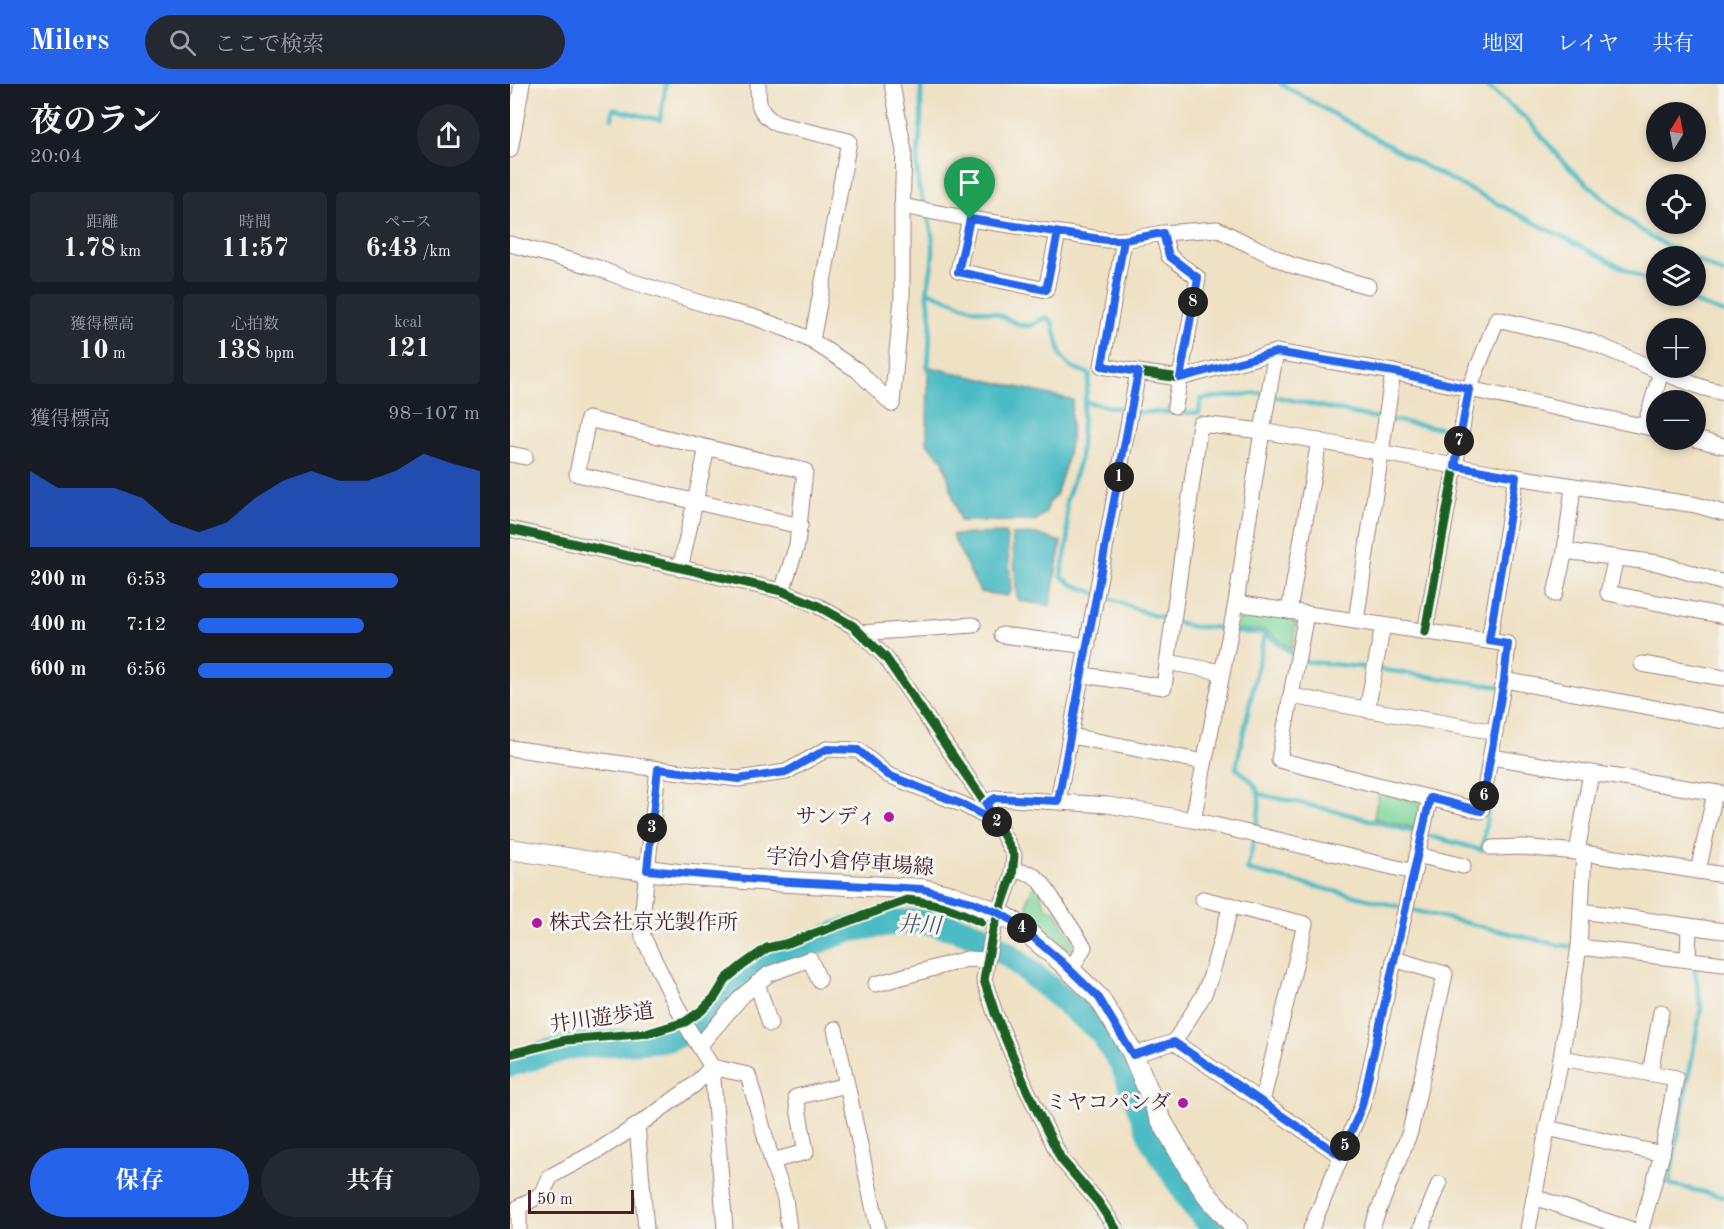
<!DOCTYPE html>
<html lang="ja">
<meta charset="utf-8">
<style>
:root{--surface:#171b24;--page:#242831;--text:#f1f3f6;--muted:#9ea1a6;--accent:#2563eb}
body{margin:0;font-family:"Old Standard TT","Noto Serif JP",serif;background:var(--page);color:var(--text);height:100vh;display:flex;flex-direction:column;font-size:22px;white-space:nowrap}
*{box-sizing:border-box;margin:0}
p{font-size:20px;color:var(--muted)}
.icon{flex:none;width:33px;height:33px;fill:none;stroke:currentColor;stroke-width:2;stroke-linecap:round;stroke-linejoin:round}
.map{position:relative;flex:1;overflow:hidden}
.panel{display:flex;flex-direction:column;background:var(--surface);width:510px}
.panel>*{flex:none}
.needle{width:39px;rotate:10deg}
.buttons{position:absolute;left:1136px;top:18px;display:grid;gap:12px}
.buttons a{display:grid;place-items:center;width:60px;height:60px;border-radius:50%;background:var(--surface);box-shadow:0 3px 9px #0003;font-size:30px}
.scale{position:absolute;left:18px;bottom:15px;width:106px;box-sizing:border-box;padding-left:6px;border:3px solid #4a1f2b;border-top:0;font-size:16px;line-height:21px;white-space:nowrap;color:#4a1f2b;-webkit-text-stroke:4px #f6f6f2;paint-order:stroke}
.pin{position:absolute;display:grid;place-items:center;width:51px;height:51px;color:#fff;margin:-62px -26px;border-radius:50% 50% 50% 0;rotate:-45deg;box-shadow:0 0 6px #0007}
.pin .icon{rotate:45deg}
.km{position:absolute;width:30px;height:30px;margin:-15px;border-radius:50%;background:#222;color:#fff;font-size:16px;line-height:30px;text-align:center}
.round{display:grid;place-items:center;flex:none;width:63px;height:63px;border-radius:32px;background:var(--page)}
.headline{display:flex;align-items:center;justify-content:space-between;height:102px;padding:0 30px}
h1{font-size:33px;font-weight:700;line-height:45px}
.stats{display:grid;grid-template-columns:repeat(3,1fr);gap:9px;height:102px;padding:6px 30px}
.stats div{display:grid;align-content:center;border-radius:6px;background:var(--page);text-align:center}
.stats b{font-size:26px;font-weight:700}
.stats small{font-size:16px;font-weight:400}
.stats p{font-size:16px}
.chart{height:168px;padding:12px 30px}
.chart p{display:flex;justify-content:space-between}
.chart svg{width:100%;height:108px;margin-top:6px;fill:var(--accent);opacity:.7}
.primary-button{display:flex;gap:12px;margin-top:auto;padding:12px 30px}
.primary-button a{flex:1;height:69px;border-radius:36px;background:var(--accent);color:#fff;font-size:24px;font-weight:700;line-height:69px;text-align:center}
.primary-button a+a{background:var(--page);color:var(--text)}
ul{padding:0 30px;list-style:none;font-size:20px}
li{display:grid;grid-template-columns:96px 72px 1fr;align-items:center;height:45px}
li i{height:15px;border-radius:8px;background:var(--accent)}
header{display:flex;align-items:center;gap:36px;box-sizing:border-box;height:84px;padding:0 30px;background:var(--accent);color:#fff}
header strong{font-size:28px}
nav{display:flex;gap:33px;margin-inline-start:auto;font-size:21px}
.search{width:420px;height:54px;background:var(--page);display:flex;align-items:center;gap:15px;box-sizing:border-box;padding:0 21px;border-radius:33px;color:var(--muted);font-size:22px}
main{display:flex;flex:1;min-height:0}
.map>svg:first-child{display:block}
</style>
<header>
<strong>Milers</strong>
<div class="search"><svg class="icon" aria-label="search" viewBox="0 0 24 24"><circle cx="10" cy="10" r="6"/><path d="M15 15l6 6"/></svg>ここで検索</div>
<nav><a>地図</a><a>レイヤ</a><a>共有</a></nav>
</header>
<main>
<section class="panel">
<div class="headline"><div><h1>夜のラン</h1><p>20:04</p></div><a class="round"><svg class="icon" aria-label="share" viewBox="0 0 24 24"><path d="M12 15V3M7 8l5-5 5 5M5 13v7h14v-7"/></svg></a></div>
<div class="stats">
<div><p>距離</p><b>1.78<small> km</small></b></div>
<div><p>時間</p><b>11:57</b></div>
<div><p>ペース</p><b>6:43<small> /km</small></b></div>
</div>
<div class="stats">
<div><p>獲得標高</p><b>10<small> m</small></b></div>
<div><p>心拍数</p><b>138<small> bpm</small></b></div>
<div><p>kcal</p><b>121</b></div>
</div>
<div class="chart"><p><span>獲得標高</span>98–107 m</p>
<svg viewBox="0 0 160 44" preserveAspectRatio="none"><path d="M0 44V13L10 20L20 20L30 20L40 24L50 34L60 38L70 34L80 24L90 17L100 13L110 17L120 17L130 13L140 6L150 10L160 13V44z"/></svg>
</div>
<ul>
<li><b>200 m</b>6:53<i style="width:71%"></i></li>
<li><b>400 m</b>7:12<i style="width:59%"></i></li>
<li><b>600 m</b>6:56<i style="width:69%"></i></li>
</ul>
<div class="primary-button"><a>保存</a><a>共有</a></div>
</section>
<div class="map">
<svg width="1214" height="1145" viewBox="0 0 1214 1145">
<rect width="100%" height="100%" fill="#f6f6f2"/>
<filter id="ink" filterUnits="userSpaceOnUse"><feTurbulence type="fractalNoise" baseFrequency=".0167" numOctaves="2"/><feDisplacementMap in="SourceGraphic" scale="12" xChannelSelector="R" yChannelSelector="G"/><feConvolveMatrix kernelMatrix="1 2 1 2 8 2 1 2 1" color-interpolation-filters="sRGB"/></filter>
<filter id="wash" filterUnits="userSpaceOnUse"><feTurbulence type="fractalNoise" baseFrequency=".008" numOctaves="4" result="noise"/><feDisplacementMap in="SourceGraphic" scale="24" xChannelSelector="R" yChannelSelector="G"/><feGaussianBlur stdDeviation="1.35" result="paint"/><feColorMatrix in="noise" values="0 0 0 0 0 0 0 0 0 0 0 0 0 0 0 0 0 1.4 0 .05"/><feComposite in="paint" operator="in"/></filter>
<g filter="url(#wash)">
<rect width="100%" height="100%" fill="#efe1c4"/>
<g fill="#7ed599" stroke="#647a62" stroke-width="1.5">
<path d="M735 526 782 534 786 541 782 565 756 546H727L730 529Z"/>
<path d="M869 706 907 715 912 723 907 745 864 734Z"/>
<path d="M526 798 532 805 531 812 537 825 545 826 566 862 563 868C550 858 519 838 517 820 517 813 522 805 526 798Z"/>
</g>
<g fill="#4cbbc4" stroke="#4b6d78" stroke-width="1.5">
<path d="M415 282 563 316 561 330V353L556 379 546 411 539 419 535 429 525 437H450L433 376 422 365 417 358 418 289Z"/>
<path d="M495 449 497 454 501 507 497 512 470 508 442 451Z"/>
<path d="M526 450 551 458 540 522 510 517 507 514 502 451Z"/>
</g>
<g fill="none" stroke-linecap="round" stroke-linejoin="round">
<g stroke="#4cbbc4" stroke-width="4.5">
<path d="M411 0V36L407 83 409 105 415 122"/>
<path d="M771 0 920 85 1146 201"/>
<path d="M975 0 1019 37 1056 81 1119 137 1142 154 1179 172"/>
<path d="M102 34 103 25 150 36 156 0"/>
<path d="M417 130C427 161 423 177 417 207L463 225 485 229 510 241 520 242 536 233 543 239 551 272 561 283 580 290 573 326 570 376 556 418 558 456 551 492 562 500 616 521 636 529 683 543H702L725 548 755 549 785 572"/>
<path d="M1185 175 1214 190"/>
<path d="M417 207 421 234 418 282"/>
<path d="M1167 212 1214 229"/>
<path d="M575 318 627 328 689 329 691 315 749 309 855 332 943 346"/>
<path d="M755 549 726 684C735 691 745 698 748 709 753 725 741 769 737 786L1048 861 1066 863"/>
<path d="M792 577 860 584 991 603"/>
<path d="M749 710 829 728 972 766 978 726"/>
<path d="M1184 881 1191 924 1159 1100 1214 1113"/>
</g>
<path stroke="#4cbbc4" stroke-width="26" d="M0 980 62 962 157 955 187 943 251 880 336 846 389 838H418L445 844 470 852 499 871 592 948 613 981 643 1057 683 1120 705 1145"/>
</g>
</g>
<g filter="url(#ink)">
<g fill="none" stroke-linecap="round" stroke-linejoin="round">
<defs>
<g id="minor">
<path d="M248 0C248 21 248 29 267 40L339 57 302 257"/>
<path d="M382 0 394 67 392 128V215L382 320"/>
<path d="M0 66 12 0"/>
<path d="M392 122 460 135 597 156H614L653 149 707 145 781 181 858 202"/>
<path d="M460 135 448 187 536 206 548 149"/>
<path d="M653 149 659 172 688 194 665 322"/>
<path d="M614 156 592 282 628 288"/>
<path d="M0 160 88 184 120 197 210 225 243 233 279 246 302 257 347 286 382 320"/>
<path d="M1151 288 1194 304 1214 309"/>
<path d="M1135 342 1151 288 1079 257 987 235 959 305 1146 345"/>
<path d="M1185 355 1214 362"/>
<path d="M0 370 15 373"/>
<path d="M0 445 272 507 308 522 343 542 376 574 480 726 487 739 504 771 502 792 483 846 474 896 485 929 516 1004 551 1075 588 1118 606 1145"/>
<path d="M1055 467 1148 479 1214 499"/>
<path d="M1106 473 1098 509 1214 532"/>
<path d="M170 485 197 364"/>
<path d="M272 507 287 461 295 387 78 335 67 390 290 442"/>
<path d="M1045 510 1055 467 1063 403"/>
<path d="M726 519C816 533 907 546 998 560L994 596 971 727 769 676 796 530"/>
<path d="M779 527 809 357"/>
<path d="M846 537 883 288"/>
<path d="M351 549 463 541"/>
<path d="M492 551 578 562"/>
<path d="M979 557 1006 393"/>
<path d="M657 578 712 588"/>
<path d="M1132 580 1214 594"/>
<path d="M573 591 654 603 690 340 752 347 1006 393 1186 421 1214 429"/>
<path d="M994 596 1214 637"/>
<path d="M781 612 985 648"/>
<path d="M857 626 873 541"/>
<path d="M561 652 694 678"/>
<path d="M0 664 148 685 228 695 276 688 317 665 348 666 378 691 454 721 487 739"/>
<path d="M981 673 1214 710"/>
<path d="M148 685 132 834 133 853 176 941 202 983 238 991 262 1077 275 1115 279 1145"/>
<path d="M1081 689 1067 768 1214 791"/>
<path d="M548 717 628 288 670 294 766 268 883 288 959 305 915 548"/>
<path d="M476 720 485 714 598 721 683 736 904 788"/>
<path d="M683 736 726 519 752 347 766 268"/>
<path d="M982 764 1012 763 1067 768"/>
<path d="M907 771 953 782"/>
<path d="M502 786 522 790 532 799 574 863 561 886"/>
<path d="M1188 787 1205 709"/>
<path d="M693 815 795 840 752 1018"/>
<path d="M1071 827 1214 847"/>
<path d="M1069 863 1214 880"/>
<path d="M1178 875 1179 842"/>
<path d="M247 899 260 940"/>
<path d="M366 900 457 875 477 876"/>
<path d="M325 945 368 1145"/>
<path d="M664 958 831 1072"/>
<path d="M189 962 232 912 259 890 300 875 309 896"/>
<path d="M623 971 664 958 675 941 693 912 701 892 721 821"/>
<path d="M1051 974 1166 994 1152 1070 1131 1145"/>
<path d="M1140 990 1151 928"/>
<path d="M127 1042 136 1145"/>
<path d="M1037 1044 1152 1070"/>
<path d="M262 1077 296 1068 286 1013 337 1001"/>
<path d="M1024 1113 1120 1145"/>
<path d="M9 1145V1123L32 1110 41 1092 89 1066 137 1035 184 1001 202 983 215 1145"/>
<path d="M801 1145 852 1022 920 714"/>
<path d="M861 1145 900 1048 935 890 884 875"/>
<path d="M911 1145 929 1100"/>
<path d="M1018 1145 1051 974 1069 863 1074 769"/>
</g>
<path id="major" d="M0 765 113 783 168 790 262 797 412 805 442 812 489 829 506 839 552 878 589 914 621 966 650 1034 680 1086 698 1112 727 1145"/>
</defs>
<use href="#minor" stroke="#9c8078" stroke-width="17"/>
<use href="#major" stroke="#9c8078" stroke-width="22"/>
<use href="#minor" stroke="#fff" stroke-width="15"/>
<use href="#major" stroke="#fff" stroke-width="20"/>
<defs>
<g id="cycleway">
<path d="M0 445 272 507 308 522 343 542 376 574 480 726 487 739 504 771 502 792 483 846 474 896 485 929 516 1004 551 1075 588 1118 606 1145"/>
<path d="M548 717 628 288 670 294 766 268 883 288 959 305 915 548"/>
<path d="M0 970 56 956 139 949 175 938 191 927 205 913 216 895 233 881 257 864 275 860 397 816C428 819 443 825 471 838"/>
</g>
</defs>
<use href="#cycleway" stroke="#f6f6f2" stroke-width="13"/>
<use href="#cycleway" stroke="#1b5e20" stroke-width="9"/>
</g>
</g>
<g fill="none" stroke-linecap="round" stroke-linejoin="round" filter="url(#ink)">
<defs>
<path id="route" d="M460 135 597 156H614L592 282 628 288 548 717 485 714 476 720 488 739 454 721 378 691 348 666 317 665 276 688 228 695 148 685 137 786 262 797 412 805 462 818 489 829 506 839 552 878 589 914 623 971 664 958 831 1072 852 1022 920 714 971 727 994 596 998 560 979 557 1006 393 945 382 959 305 884 288 766 268 670 294 688 194 659 172 653 149 614 156H597L548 149 536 206 448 188 460 135"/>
</defs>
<use href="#route" stroke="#fff" stroke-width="12"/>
<use href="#route" stroke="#2563eb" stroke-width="8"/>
</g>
<g fill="#b5179e" stroke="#f6f6f2" stroke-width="2">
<circle cx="379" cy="733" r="6"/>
<circle cx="27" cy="839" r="6"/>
<circle cx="673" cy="1019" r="6"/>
</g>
<g text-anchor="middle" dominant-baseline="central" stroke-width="6" stroke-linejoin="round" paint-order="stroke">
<g font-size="21" fill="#4a1f2b" stroke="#f6f6f2" text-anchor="end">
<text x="367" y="733">サンディ</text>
<text x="39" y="839" text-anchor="start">株式会社京光製作所</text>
<text x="661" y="1019">ミヤコパンダ</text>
</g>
<g font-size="21" fill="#4a1f2b" stroke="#f6f6f2">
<text transform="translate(340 779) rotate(4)">宇治小倉停車場線</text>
<text transform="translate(92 935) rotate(-8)">井川遊歩道</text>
</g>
<g font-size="22" font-style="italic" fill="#4b5661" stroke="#f6f6f2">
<text transform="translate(409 842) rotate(3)">井川</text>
</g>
</g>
</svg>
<div class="buttons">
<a><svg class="needle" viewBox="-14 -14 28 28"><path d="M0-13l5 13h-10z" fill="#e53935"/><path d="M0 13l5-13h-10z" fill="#9ea1a6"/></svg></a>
<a><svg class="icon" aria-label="locate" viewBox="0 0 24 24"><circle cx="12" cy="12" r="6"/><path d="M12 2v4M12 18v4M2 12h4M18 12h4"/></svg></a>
<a><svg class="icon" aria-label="layers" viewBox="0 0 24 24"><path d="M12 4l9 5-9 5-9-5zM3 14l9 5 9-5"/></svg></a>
<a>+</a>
<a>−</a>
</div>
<div class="scale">50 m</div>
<div class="pin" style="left:460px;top:135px;background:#1e9e55"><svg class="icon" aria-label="arrive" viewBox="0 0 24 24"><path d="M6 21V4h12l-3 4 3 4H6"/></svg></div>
<b class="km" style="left:609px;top:393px">1</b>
<b class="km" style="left:487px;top:738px">2</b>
<b class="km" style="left:142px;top:744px">3</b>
<b class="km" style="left:512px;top:844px">4</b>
<b class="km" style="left:835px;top:1062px">5</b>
<b class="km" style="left:974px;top:712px">6</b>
<b class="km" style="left:949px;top:357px">7</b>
<b class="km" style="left:683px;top:218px">8</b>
</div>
</main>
